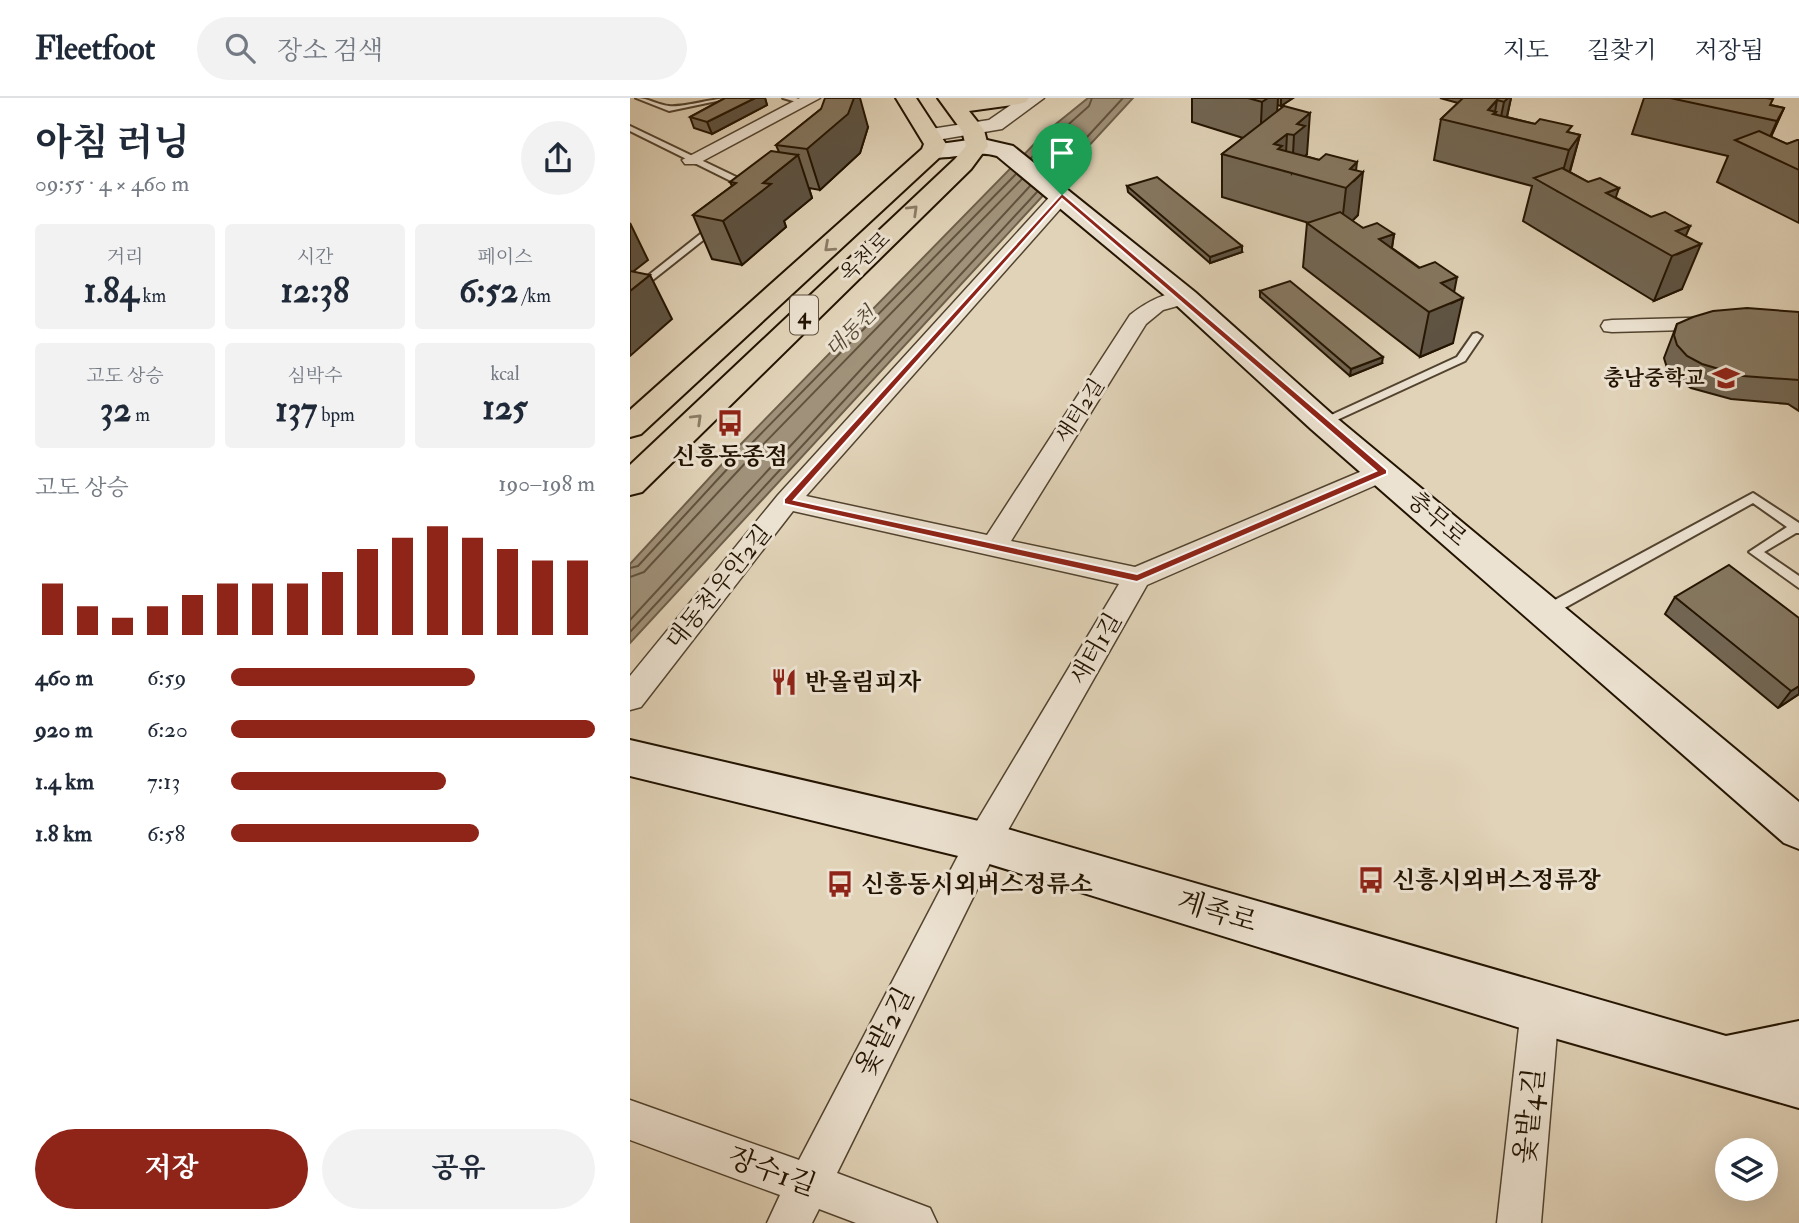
<!DOCTYPE html>
<html lang="ko">
<meta charset="utf-8">
<style>
:root{--surface:#fff;--page:#f2f2f3;--text:#1f2937;--muted:#747a83;--line:#e0e1e3;--accent:#8f2418}
body{margin:0;font-family:"IM FELL Double Pica","Noto Serif KR",serif;background:var(--page);color:var(--text);height:100vh;display:flex;flex-direction:column;font-size:26px;white-space:nowrap}
*{box-sizing:border-box;margin:0}
p{font-size:23px;color:var(--muted)}
.icon{flex:none;width:38px;height:38px;fill:none;stroke:currentColor;stroke-width:2;stroke-linecap:round;stroke-linejoin:round}
.map{position:relative;flex:1;overflow:hidden}
.drawer{display:flex;flex-direction:column;background:var(--surface);width:630px}
.drawer>*{flex:none}
.tools{position:absolute;left:1085px;top:1040px;display:grid;gap:14px}
.tools a{display:grid;place-items:center;width:63px;height:63px;border-radius:50%;background:var(--surface);box-shadow:0 7px 28px #0002;font-size:35px}
.pin{position:absolute;display:grid;place-items:center;width:60px;height:60px;color:#fff;margin:-72px -30px;border-radius:50% 50% 50% 0;rotate:-45deg;box-shadow:0 0 7px #0007}
.pin .icon{rotate:45deg}
.round{display:grid;place-items:center;flex:none;width:74px;height:74px;border-radius:37px;background:var(--page)}
.summary{display:flex;align-items:center;justify-content:space-between;height:119px;padding:0 35px}
h1{font-size:38px;font-weight:700;line-height:52px}
.metrics{display:grid;grid-template-columns:repeat(3,1fr);gap:10px;height:119px;padding:7px 35px}
.metrics div{display:grid;align-content:center;border-radius:7px;background:var(--page);text-align:center}
.metrics b{font-size:35px;font-weight:700}
.metrics small{font-size:19px;font-weight:400}
.metrics p{font-size:19px}
.chart{height:196px;padding:14px 35px}
.chart p{display:flex;justify-content:space-between}
.chart svg{width:100%;height:126px;margin-top:7px;stroke:var(--accent);stroke-width:6}
.action{display:flex;gap:14px;margin-top:auto;padding:14px 35px}
.action a{flex:1;height:80px;border-radius:42px;background:var(--accent);color:#fff;font-size:28px;font-weight:700;line-height:80px;text-align:center}
.action a+a{background:var(--page);color:var(--text)}
ul{padding:0 35px;list-style:none;font-size:23px}
li{display:grid;grid-template-columns:112px 84px 1fr;align-items:center;height:52px}
li i{height:18px;border-radius:9px;background:var(--accent)}
header{display:flex;align-items:center;gap:42px;box-sizing:border-box;height:98px;padding:0 35px;background:var(--surface);border-bottom:2px solid var(--line)}
header strong{font-size:33px}
nav{display:flex;gap:38px;margin-inline-start:auto;font-size:24px}
.search{width:490px;height:63px;background:var(--page);display:flex;align-items:center;gap:18px;box-sizing:border-box;padding:0 24px;border-radius:38px;color:var(--muted);font-size:26px}
main{display:flex;flex:1;min-height:0}
.map>svg:first-child{display:block}
</style>
<header>
<strong>Fleetfoot</strong>
<div class="search"><svg class="icon" aria-label="search" viewBox="0 0 24 24"><circle cx="10" cy="10" r="6"/><path d="M15 15l6 6"/></svg>장소 검색</div>
<nav><a>지도</a><a>길찾기</a><a>저장됨</a></nav>
</header>
<main>
<section class="drawer">
<div class="summary"><div><h1>아침 러닝</h1><p>09:55 · 4 × 460 m</p></div><a class="round"><svg class="icon" aria-label="share" viewBox="0 0 24 24"><path d="M12 15V3M7 8l5-5 5 5M5 13v7h14v-7"/></svg></a></div>
<div class="metrics">
<div><p>거리</p><b>1.84<small> km</small></b></div>
<div><p>시간</p><b>12:38</b></div>
<div><p>페이스</p><b>6:52<small> /km</small></b></div>
</div>
<div class="metrics">
<div><p>고도 상승</p><b>32<small> m</small></b></div>
<div><p>심박수</p><b>137<small> bpm</small></b></div>
<div><p>kcal</p><b>125</b></div>
</div>
<div class="chart"><p><span>고도 상승</span>190–198 m</p>
<svg viewBox="0 0 160 44" preserveAspectRatio="none"><path d="M5 44V26M15 44V34M25 44V38M35 44V34M45 44V30M55 44V26M65 44V26M75 44V26M85 44V22M95 44V14M105 44V10M115 44V6M125 44V10M135 44V14M145 44V18M155 44V18"/></svg>
</div>
<ul>
<li><b>460 m</b>6:59<i style="width:67%"></i></li>
<li><b>920 m</b>6:20<i style="width:100%"></i></li>
<li><b>1.4 km</b>7:13<i style="width:59%"></i></li>
<li><b>1.8 km</b>6:58<i style="width:68%"></i></li>
</ul>
<div class="action"><a>저장</a><a>공유</a></div>
</section>
<div class="map">
<svg width="1169" height="1125" viewBox="0 0 1169 1125">
<rect width="100%" height="100%" fill="#e1d3b8"/>
<filter id="stains"><feTurbulence type="fractalNoise" baseFrequency=".00286" numOctaves="4"/><feColorMatrix values="0 0 0 0 .2 0 0 0 0 .09 0 0 0 0 .02 0 0 0 .5 -.17"/></filter>
<radialGradient id="worn" r=".72"><stop offset=".6" stop-color="#630" stop-opacity="0"/><stop offset="1" stop-color="#630" stop-opacity=".3"/></radialGradient>
<path fill="#a0927a" stroke="#6e5f4a" stroke-width="2" d="M458 0H503L0 545V466L107 350 416 34Z"/>
<g fill="none" stroke-linecap="round" stroke-linejoin="round">
<g stroke="#61523e" stroke-width="2">
<path d="M401 60 459 8 462 0"/>
<path d="M408 66 439 36 442 37 443 42 415 72"/>
<path d="M422 77 493 0"/>
<path d="M0 470 8 468 112 355 386 76"/>
<path d="M0 479 14 474 119 361 392 81"/>
<path d="M0 522 400 88"/>
<path d="M0 534 407 94"/>
</g>
<defs>
<g id="service">
<path d="M6 0C19 0 27 7 39 8 52 10 83 0 101 0L39 13Z"/>
<path d="M153 0H166L177 4 173 6Z"/>
<path d="M0 28 123 87 124 89 117 91 0 33Z"/>
<path d="M83 126 91 128 0 200V192Z"/>
<path d="M847 235 852 238 835 263 696 327H688L686 324 827 259 843 236Z"/>
<path d="M1123 395 1169 425V435H1166L1134 454 1169 478V490L1119 454 1157 429 1123 405 920 518H910L908 514 910 510Z"/>
</g>
<g id="minor">
<path d="M170 0H190L67 66H55L52 62Z"/>
<path d="M432 91 439 93 441 97 439 101 176 398 357 437 500 217C517 204 540 190 562 196L565 200 562 204 533 212 516 226 381 443 505 469 744 368 753 366 762 368 766 374 762 380 517 487 365 755 207 1075 300 1110 307 1125H226L189 1111 182 1125H137L150 1097 0 1042V1002L169 1062 341 733 489 486 163 413 11 609 0 612V578L148 397 425 93Z"/>
<path d="M1169 217V229L982 234 974 233 971 228 974 223 982 222Z"/>
<path d="M910 892 924 897 929 911 911 1125H867L891 911 896 897Z"/>
</g>
<path id="tertiary" d="M391 0H414L372 31 301 43 294 41 291 37 294 33 301 31 359 22Z"/>
<g id="secondary">
<path d="M339 42H357L383 48 565 194 703 317 1169 704V751L1154 745 681 331 545 206 367 58C343 51 318 64 295 58L292 53 295 48Z"/>
<path d="M0 642 353 724 1096 938 1169 923V1010L910 936 353 764 0 678Z"/>
</g>
<g id="primary">
<path d="M266 0H286L316 46 311 58 11 336 0 339V312L292 51 294 46Z"/>
<path d="M308 0H399L396 4 389 6 339 13 354 32 358 48 341 71 12 394 0 397V367L325 61 336 48 332 33Z"/>
</g>
</defs>
<use href="#service" stroke="#52432f" stroke-width="4"/>
<use href="#minor" stroke="#52432f" stroke-width="3"/>
<use href="#tertiary" stroke="#52432f" stroke-width="3"/>
<use href="#secondary" stroke="#221301" stroke-width="4"/>
<use href="#primary" stroke="#221301" stroke-width="4"/>
<use href="#service" fill="#ece2d1" fill-rule="evenodd"/>
<use href="#minor" fill="#ece2d1" fill-rule="evenodd"/>
<use href="#tertiary" fill="#ece2d1" fill-rule="evenodd"/>
<use href="#secondary" fill="#ece2d1" fill-rule="evenodd"/>
<use href="#primary" fill="#e1d3b8" fill-rule="evenodd"/>
</g>
<g fill="#726653" stroke="#221301" stroke-width="2">
<path d="M95 0H135L137 7 82 36 64 30 60 19Z"/>
<path d="M562 0H663L651 8 647 7V14L654 8 677 56 675 58 726 72 728 117 722 123 733 130 764 136 762 150 824 194 823 245 790 259 673 169 677 125H679L592 99V56L613 40 562 24Z"/>
<path d="M810 0H881L877 19 950 37 940 74 958 84 989 90 985 99 1021 119 1060 128 1055 138 1052 191 1024 203 893 123 902 88 804 62 811 21 828 5Z"/>
<path d="M1014 0H1136L1141 7 1154 10 1141 39 1157 46 1169 42V125L1087 84 1098 58 1002 36Z"/>
<path d="M191 11 238 29 230 55 190 92 179 90 182 100 154 123 156 129 112 167 82 161 63 117 102 88 100 84 149 54 146 47Z"/>
<path d="M497 88 612 154 580 165 498 94Z"/>
<path d="M630 193 752 265 720 278 630 199Z"/>
<path d="M1169 214V313L1158 306 1101 301 1061 290 1046 281 1037 270 1034 260 1047 226Z"/>
<path d="M1045 499 1169 596 1148 610 1035 516Z"/>
</g>
<g fill="#5d5343" stroke="#221301" stroke-width="2">
<path d="M125 0H135L137 7 82 36 77 24Z"/>
<path d="M224 0H230L238 29 230 55 190 92 177 51Z"/>
<path d="M627 0H648L646 34 630 45 632 4Z"/>
<path d="M651 0H663L651 8Z"/>
<path d="M872 0H881L873 36 868 34 874 4Z"/>
<path d="M867 2 865 14H866L861 33 858 12Z"/>
<path d="M1154 10 1133 55 1147 23Z"/>
<path d="M680 15 677 56 673 60 662 75 664 37 667 26Z"/>
<path d="M657 36 655 74 644 46Z"/>
<path d="M950 37 938 79 927 94 939 52Z"/>
<path d="M168 57 182 100 154 123 156 129 112 167 93 123 133 85Z"/>
<path d="M727 64 725 82 733 74 728 117 711 134 716 90 720 71Z"/>
<path d="M989 90 978 122 976 95Z"/>
<path d="M0 125 18 162 0 176Z"/>
<path d="M1060 128 1048 156 1071 146 1052 191 1024 203 1042 158 1046 133Z"/>
<path d="M764 136 757 180 749 141Z"/>
<path d="M612 148V154L580 165V159Z"/>
<path d="M20 177 42 221 0 258V193Z"/>
<path d="M827 179 822 205 833 200 823 245 790 259 799 214 811 185Z"/>
<path d="M753 259 752 265 720 278 721 271Z"/>
<path d="M1169 588V596L1148 610 1161 593Z"/>
</g>
<g fill="#857760" stroke="#221301" stroke-width="2">
<path d="M95 0H125L77 24 60 19Z"/>
<path d="M195 0H224L218 16 177 51 146 47 191 11Z"/>
<path d="M618 0H638L632 4Z"/>
<path d="M833 0H878L874 4 867 2 858 12 866 14 863 16 905 26 910 21 942 28 937 34 950 37 939 52 811 21Z"/>
<path d="M1040 0H1136L1143 1 1140 7 1154 10 1147 23Z"/>
<path d="M654 8 680 15 667 26 675 28 664 37 657 36 644 46 652 48 648 51 689 62 696 56 727 64 720 71 733 74 716 90 592 56Z"/>
<path d="M1129 33 1157 46 1167 42H1169V72L1105 42Z"/>
<path d="M141 53 168 57 133 85 141 86 93 123 63 117 106 85 100 84Z"/>
<path d="M932 70 958 84 970 80 989 90 976 95 1021 119 1035 114 1060 128 1046 133 1071 146 1042 158 904 80Z"/>
<path d="M527 79 612 148 580 159 497 88Z"/>
<path d="M710 114 733 130 747 125 764 136 749 141 789 170 805 164 827 179 811 185 833 200 799 214 677 125Z"/>
<path d="M0 173 20 177 0 193Z"/>
<path d="M660 183 753 259 721 271 630 193Z"/>
<path d="M1117 210 1169 214V282L1113 278 1072 266 1057 258 1047 247 1044 237 1047 226 1063 219 1083 213Z"/>
<path d="M1099 467 1169 520V588L1161 593 1045 499Z"/>
</g>
<defs><path id="oneway-chevron" d="M-2-3.5L2.5 0L-2 3.5" fill="none" stroke-width="1.6" stroke-linecap="round" stroke-linejoin="round" transform="scale(1.75)"/></defs>
<g stroke="#8b7d66">
<use href="#oneway-chevron" transform="translate(283 112) rotate(-44)"/>
<use href="#oneway-chevron" transform="translate(199 149) rotate(138)"/>
<use href="#oneway-chevron" transform="translate(67 321) rotate(-44)"/>
</g>
<path fill="#8f2418" stroke="#fff" stroke-width="2" fill-rule="evenodd" d="M432 95 757 372V376L507 484 154 406V401ZM432 101 746 373 507 476 164 402Z"/>
<defs>
<symbol id="school-bare" viewBox="-9 -9 18 18"><path d="M0-5L7-2L0 1L-7-2ZM-4 1L0 2.5L4 1V4Q0 6-4 4Z" fill="#8f2418" stroke="#ece2d1" stroke-width="2.5" paint-order="stroke"/></symbol>
<symbol id="bus-bare" viewBox="-9 -9 18 18"><path d="M-5-6H5V4H4V6H2V4H-2V6H-4V4H-5ZM-3.5-4V0h7V-4ZM-3.5 1.2v1.5H-2V1.2ZM2 1.2v1.5H3.5V1.2Z" fill="#8f2418" stroke="#ece2d1" stroke-width="2.5" paint-order="stroke"/></symbol>
<symbol id="restaurant-bare" viewBox="-9 -9 18 18"><path d="M-5-6h1v4h1v-4h1v4h1v-4h1v5L-1.5 .5V6h-2V.5L-5-1ZM5-6V6H3V1.5H1.5Q1.5-4 5-6Z" fill="#8f2418" stroke="#ece2d1" stroke-width="2.5" paint-order="stroke"/></symbol>
</defs>
<g fill-rule="evenodd">
<use href="#school-bare" x="1077" y="261" width="38" height="38"/>
<use href="#bus-bare" x="81" y="306" width="38" height="38"/>
<use href="#restaurant-bare" x="135" y="565" width="38" height="38"/>
<use href="#bus-bare" x="722" y="763" width="38" height="38"/>
<use href="#bus-bare" x="191" y="767" width="38" height="38"/>
</g>
<g text-anchor="middle" dominant-baseline="central" stroke-width="6" stroke-linejoin="round" paint-order="stroke">
<g font-size="21" fill="#221301" stroke="#ece2d1">
<text transform="translate(235 159) rotate(-44)">옥천로</text>
<text transform="translate(450 313) rotate(-57)">새터2길</text>
</g>
<g font-size="21" font-style="italic" fill="#544631" stroke="#ece2d1">
<text transform="translate(221 234) rotate(-45)">대동천</text>
</g>
<g font-size="21" font-weight="bold" fill="#221301" stroke="#ece2d1" text-anchor="end">
<text x="1075" y="280">충남중학교</text>
</g>
<rect fill="#ece2d1" stroke="#5f513f" stroke-width="2" x="160" y="197.5" width="28" height="39" rx="5"/>
<g font-size="23" font-weight="bold" fill="#221301">
<text x="174" y="217">4</text>
</g>
<g font-size="24" font-weight="bold" fill="#221301" stroke="#ece2d1" text-anchor="start">
<text x="100" y="358" text-anchor="middle">신흥동종점</text>
<text x="175" y="584">반올림피자</text>
<text x="762" y="782">신흥시외버스정류장</text>
<text x="231" y="786">신흥동시외버스정류소</text>
</g>
<g font-size="24" fill="#221301" stroke="#ece2d1">
<text transform="translate(807 421) rotate(41)">충무로</text>
<text transform="translate(89 489) rotate(-51)">대동천우안2길</text>
<text transform="translate(466 551) rotate(-60)">새터1길</text>
</g>
<g font-size="28" fill="#221301" stroke="#ece2d1">
<text transform="translate(587 814) rotate(17)">계족로</text>
<text transform="translate(255 934) rotate(-63)">옻밭2길</text>
<text transform="translate(900 1018) rotate(-84)">옻밭4길</text>
<text transform="translate(142 1074) rotate(20)">장수1길</text>
</g>
</g>
<rect width="100%" height="100%" filter="url(#stains)"/>
<rect width="100%" height="100%" fill="url(#worn)"/>
</svg>
<div class="tools">
<a><svg class="icon" aria-label="layers" viewBox="0 0 24 24"><path d="M12 4l9 5-9 5-9-5zM3 14l9 5 9-5"/></svg></a>
</div>
<div class="pin" style="left:432px;top:97px;background:#1e9e55"><svg class="icon" aria-label="arrive" viewBox="0 0 24 24"><path d="M6 21V4h12l-3 4 3 4H6"/></svg></div>
</div>
</main>
